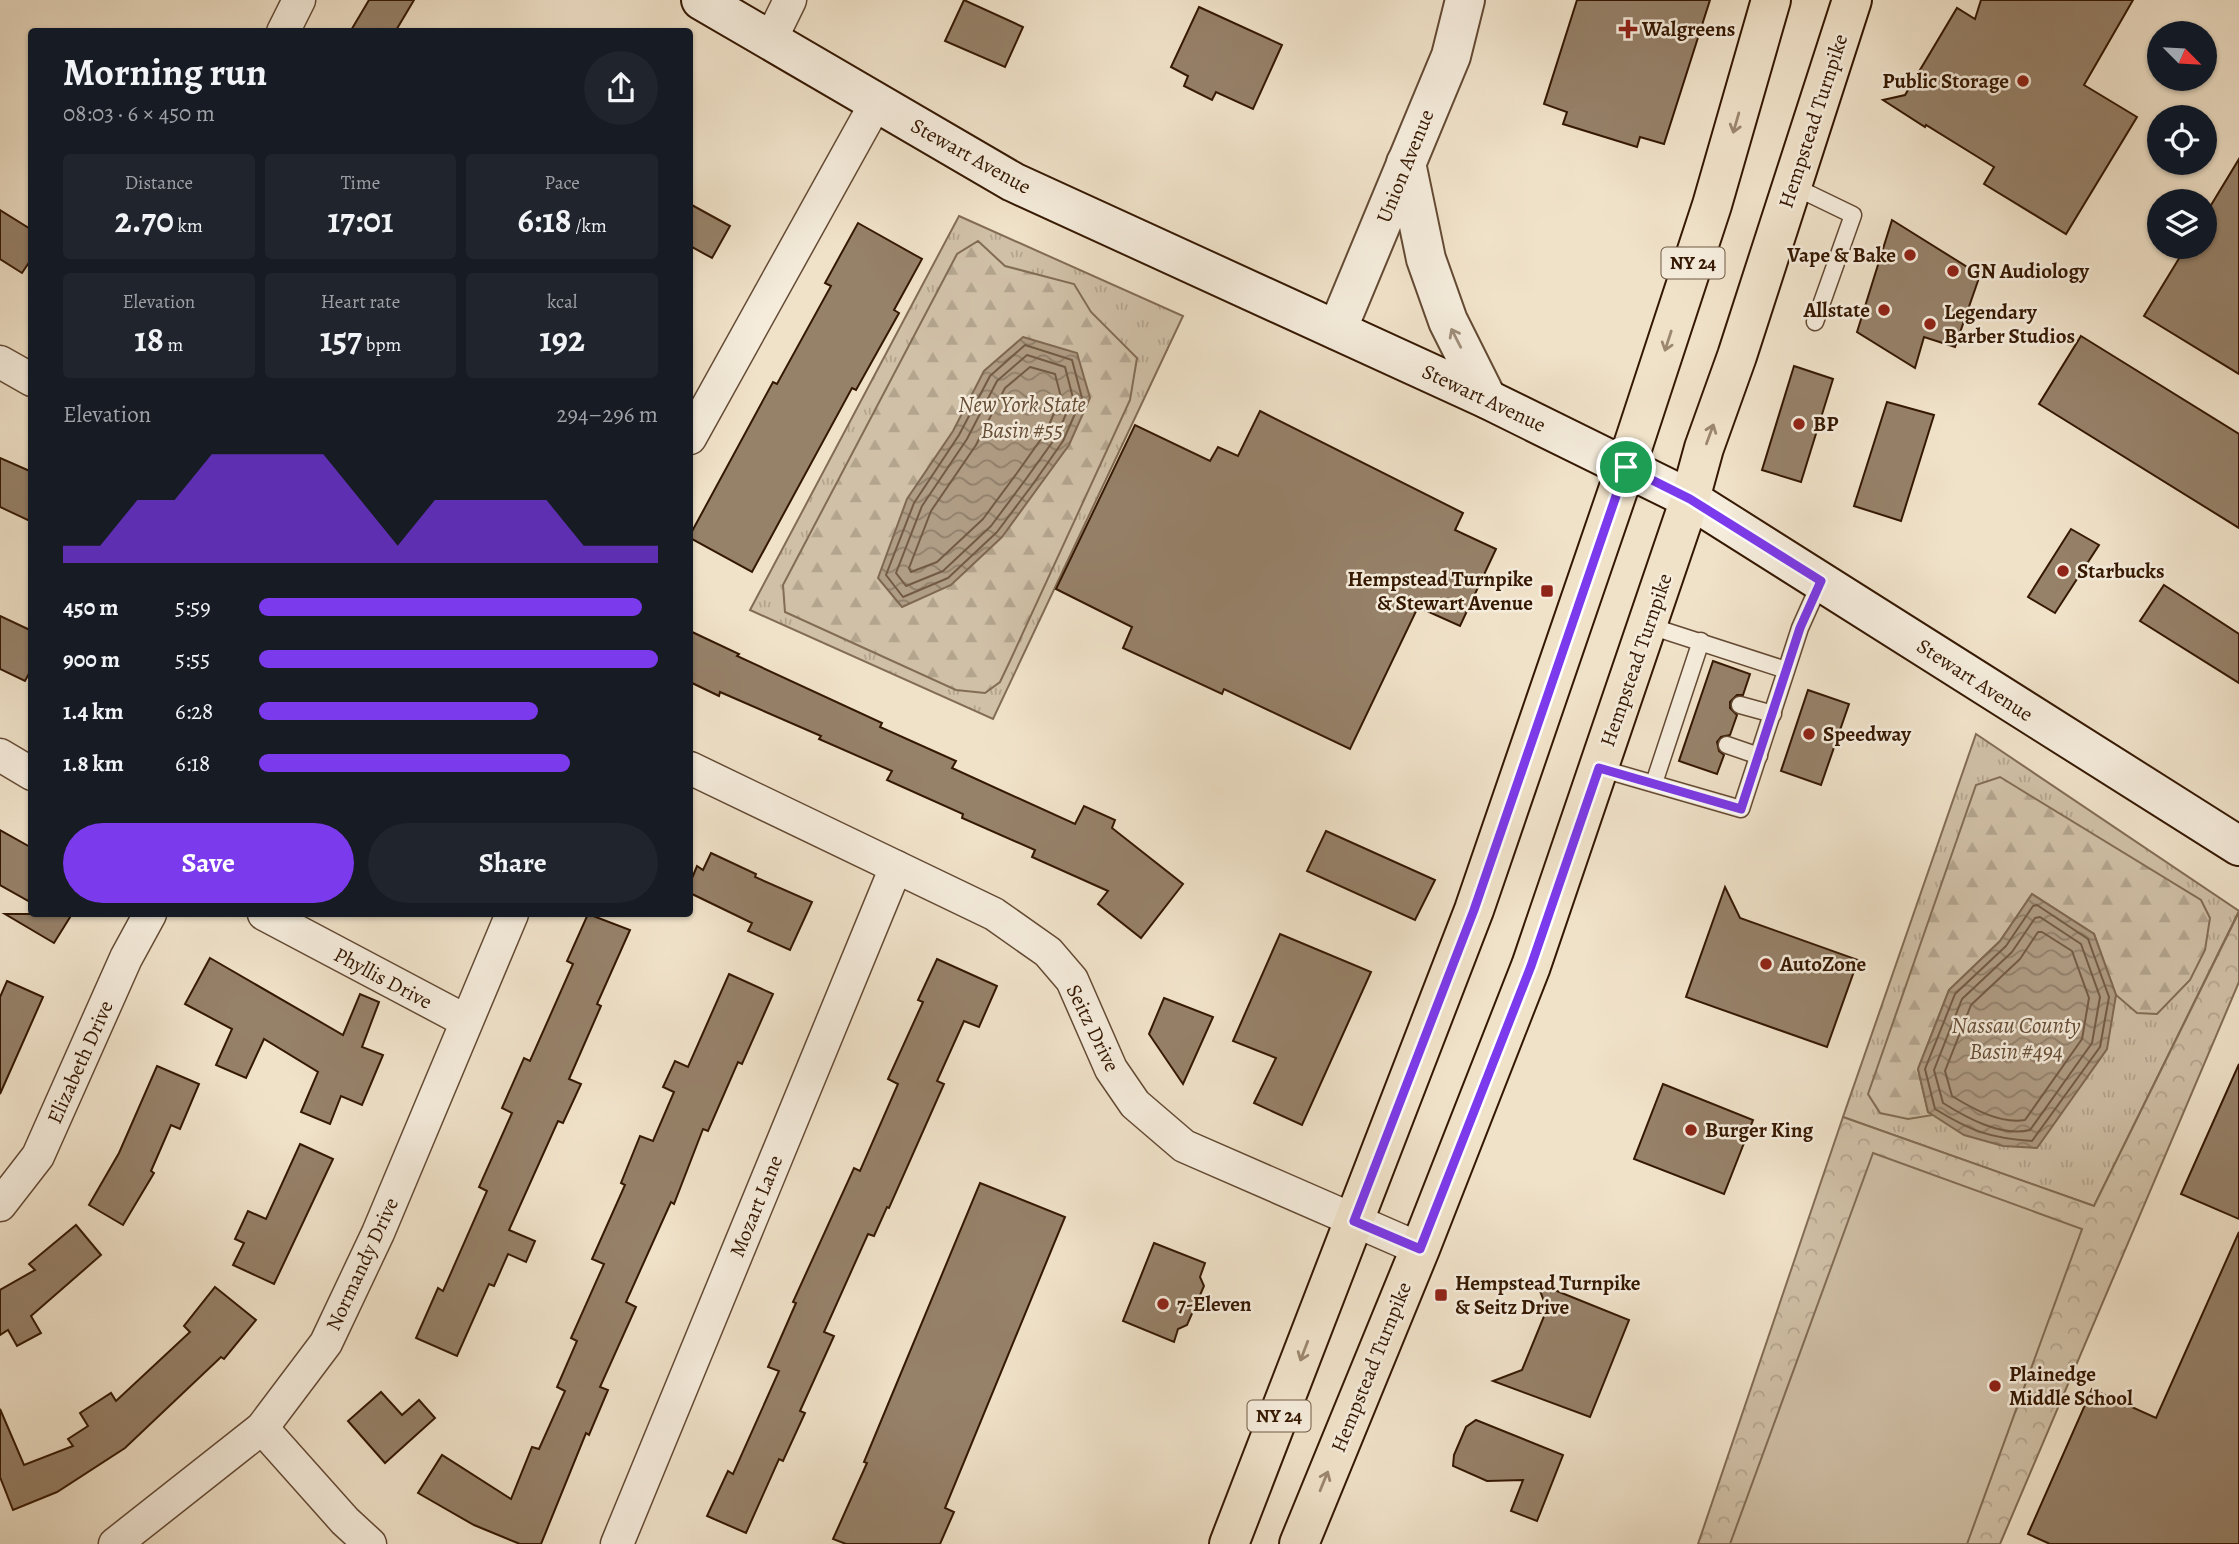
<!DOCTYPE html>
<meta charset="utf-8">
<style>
:root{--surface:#171b24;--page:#20242c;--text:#f1f3f6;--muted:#9ea1a6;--accent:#7c3aed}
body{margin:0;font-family:Alegreya,serif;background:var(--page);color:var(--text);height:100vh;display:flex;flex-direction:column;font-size:26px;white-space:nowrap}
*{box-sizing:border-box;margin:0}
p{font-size:23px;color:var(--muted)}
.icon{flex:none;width:38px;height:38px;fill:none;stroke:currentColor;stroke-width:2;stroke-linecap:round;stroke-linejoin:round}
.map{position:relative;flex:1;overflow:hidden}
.panel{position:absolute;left:28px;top:28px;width:665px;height:889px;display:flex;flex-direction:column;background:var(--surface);border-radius:7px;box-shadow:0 2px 5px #0004}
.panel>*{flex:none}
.needle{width:46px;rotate:114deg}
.buttons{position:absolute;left:2147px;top:21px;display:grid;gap:14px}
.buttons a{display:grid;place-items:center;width:70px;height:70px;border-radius:50%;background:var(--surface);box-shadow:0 2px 5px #0004;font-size:35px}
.pin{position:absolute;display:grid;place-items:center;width:60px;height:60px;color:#fff;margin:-30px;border:4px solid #fff;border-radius:50%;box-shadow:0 2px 7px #0007}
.round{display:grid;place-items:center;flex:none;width:74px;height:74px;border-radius:37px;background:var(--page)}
.head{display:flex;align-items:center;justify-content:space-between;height:119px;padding:0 35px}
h1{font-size:38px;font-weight:600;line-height:52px}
.stats{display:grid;grid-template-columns:repeat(3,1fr);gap:10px;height:119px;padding:7px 35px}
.stats div{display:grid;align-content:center;border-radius:7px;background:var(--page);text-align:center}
.stats b{font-size:35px;font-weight:600}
.stats small{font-size:19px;font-weight:400}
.stats p{font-size:19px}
.chart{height:196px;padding:14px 35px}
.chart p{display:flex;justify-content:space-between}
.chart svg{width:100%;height:126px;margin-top:7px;fill:var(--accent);opacity:.7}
.primary-button{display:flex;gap:14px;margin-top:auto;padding:14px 35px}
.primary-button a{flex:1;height:80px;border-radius:42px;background:var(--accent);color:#fff;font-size:28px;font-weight:600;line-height:80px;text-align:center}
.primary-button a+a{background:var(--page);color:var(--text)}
ul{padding:0 35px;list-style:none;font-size:23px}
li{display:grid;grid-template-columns:112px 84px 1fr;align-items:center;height:52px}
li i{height:18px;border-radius:9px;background:var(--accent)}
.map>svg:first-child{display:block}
</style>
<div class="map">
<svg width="2239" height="1544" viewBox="0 0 2239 1544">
<defs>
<pattern id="grass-tufts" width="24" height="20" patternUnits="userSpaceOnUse" patternTransform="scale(1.75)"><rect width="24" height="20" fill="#d0c0a7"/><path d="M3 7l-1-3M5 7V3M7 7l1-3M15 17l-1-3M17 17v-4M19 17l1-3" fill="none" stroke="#b3a48e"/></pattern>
<pattern id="forest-firs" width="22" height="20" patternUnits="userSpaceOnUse" patternTransform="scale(1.75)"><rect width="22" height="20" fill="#d0c0a7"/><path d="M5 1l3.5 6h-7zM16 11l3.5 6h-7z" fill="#b3a48e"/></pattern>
<pattern id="park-crowns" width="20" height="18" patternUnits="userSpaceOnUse" patternTransform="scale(1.75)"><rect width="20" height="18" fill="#d0c0a7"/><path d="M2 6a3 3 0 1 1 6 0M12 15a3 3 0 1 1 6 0" fill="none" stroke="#b3a48e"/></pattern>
<pattern id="water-waves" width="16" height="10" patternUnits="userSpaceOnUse" patternTransform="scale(1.75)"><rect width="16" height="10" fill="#b09d85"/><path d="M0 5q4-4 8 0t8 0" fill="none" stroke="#907f6b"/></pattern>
</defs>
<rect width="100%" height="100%" fill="#f0e2c9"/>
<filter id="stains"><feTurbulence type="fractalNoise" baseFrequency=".00286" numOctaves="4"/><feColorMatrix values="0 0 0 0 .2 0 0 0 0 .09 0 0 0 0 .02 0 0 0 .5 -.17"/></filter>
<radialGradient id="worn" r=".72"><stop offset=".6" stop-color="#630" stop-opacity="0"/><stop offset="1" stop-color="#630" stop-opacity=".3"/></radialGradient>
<g fill="url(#grass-tufts)" stroke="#826c54" stroke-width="2">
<path d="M959 216 1183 316 993 719 750 610Z"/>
<path d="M1976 734 2239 911 2094 1206 1843 1117Z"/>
</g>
<g fill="url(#forest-firs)" stroke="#826c54" stroke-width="2">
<path d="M978 241 1005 266 1074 284 1091 312 1137 358 1130 400 1010 661 1000 682 985 693 956 690 785 612 783 585 957 254Z"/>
<path d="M2000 777 2201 900 2210 918 2205 950 2190 980 2157 1014 2137 1013 2116 995 2094 934 2032 894 2000 941 1949 990 1918 1069 1928 1112 1933 1115 1908 1119 1880 1113 1868 1094 1976 785Z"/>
</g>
<path fill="url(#park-crowns)" stroke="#826c54" stroke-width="2" d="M2239 912V982L2000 1544H1698L1843 1117 2094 1206Z"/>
<path fill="#d0c0a7" stroke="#826c54" stroke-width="2" d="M1873 1153 2082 1229 1967 1544H1730Z"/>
<g fill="url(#water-waves)" stroke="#7f6851" stroke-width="2">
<path d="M1023 337 1077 353 1090 398 1069 445 1002 537 951 585 902 607 878 578 907 499 953 431 984 371Z"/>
<path d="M2032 894 2094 934 2116 995 2107 1049 2037 1148 2003 1146 1964 1135 1928 1112 1918 1069 1949 990 2000 941Z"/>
</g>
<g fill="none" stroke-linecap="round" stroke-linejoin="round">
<g stroke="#725a44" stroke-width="2">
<path d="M1025 345 1072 360 1082 398 1063 441 1033 484 997 532 948 578 903 597 886 575 914 503 959 435 990 376Z"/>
<path d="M1027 355 1065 367 1073 398 1056 437 1026 479 991 526 943 571 906 586 896 573 922 506 967 439 997 381Z"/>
<path d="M1030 367 1055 374 1061 397 1046 432 1017 473 983 519 937 562 911 572 909 568 931 511 976 445 1005 388Z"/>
<path d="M2037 905 2088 939 2109 997 2100 1047 2032 1141C1989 1138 1971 1131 1935 1109L1925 1069 1955 994 2006 946 2033 906Z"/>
<path d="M2040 917 2081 944 2100 997 2092 1043 2030 1130C2001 1137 1967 1118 1943 1103L1934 1070 1962 999 2012 952 2035 918Z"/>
<path d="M2038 932H2042L2072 951 2089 998 2082 1039 2025 1120C2000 1124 1973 1109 1952 1096L1945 1071 1971 1005 2020 959Z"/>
</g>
</g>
<g fill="#968169" stroke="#351802" stroke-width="2">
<path d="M369 0H414L395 32H350Z"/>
<path d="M964 0 1023 27 1005 67 945 41Z"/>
<path d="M1577 0H1710L1664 144 1640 137 1637 147 1563 124 1567 112 1544 104Z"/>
<path d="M1981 0H2133L2084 85 2137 117 2066 234 1984 184 1994 167 1926 125 1925 127 1883 100 1905 95 1957 8 1975 19Z"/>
<path d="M1199 7 1282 45 1253 109 1216 92 1212 100 1184 86 1188 76 1171 67Z"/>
<path d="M2239 159V374L2144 316 2186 247H2205V215Z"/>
<path d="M690 204 730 226 712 258 690 246Z"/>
<path d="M0 210 32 230V258L22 273 0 259Z"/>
<path d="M1892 220 1980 275 1955 347 1924 337 1915 368 1857 332Z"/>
<path d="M858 223 922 259 894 310 899 313 856 390 852 388 752 572 690 538V535L773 382 777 384 831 286 825 283Z"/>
<path d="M2081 336 2239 434V528L2039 404Z"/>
<path d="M1794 366 1833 379 1801 482 1762 470Z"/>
<path d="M1887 402 1934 415 1901 521 1854 506Z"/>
<path d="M1260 411 1463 513 1455 530 1496 549 1460 626 1418 607 1350 749 1224 689 1222 694 1123 648 1132 627 1056 589 1135 425 1210 461 1218 447 1238 456Z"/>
<path d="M0 458 32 472V522L0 507Z"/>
<path d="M2071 529 2099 545 2055 613 2028 597Z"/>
<path d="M2164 585 2239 634V683L2140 621Z"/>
<path d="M0 616 32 631V668L25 681 0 669Z"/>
<path d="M690 631 739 654 737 656 882 723 880 727 956 761 952 768 1075 824 1084 806 1115 820 1112 828 1183 884 1141 938 1098 904 1108 891 1032 857 1035 850 962 818 963 814 887 780 892 771 819 739 821 736 720 692 719 696 690 682Z"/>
<path d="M1713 661 1750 674 1743 695H1737L1730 702V708L1737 715 1730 735 1721 737 1717 742 1719 751 1724 755 1717 774 1679 761Z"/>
<path d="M1808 690 1849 704 1821 785 1781 771Z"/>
<path d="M0 830 32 848V903L0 885Z"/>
<path d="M1326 831 1435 880 1415 920 1307 871Z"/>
<path d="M711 853 756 874 755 877 812 902 790 950 748 931 752 923 690 893V883L697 866 703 870Z"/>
<path d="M1725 887 1740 918 1858 960 1827 1047 1686 997Z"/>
<path d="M5 914H72L54 943Z"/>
<path d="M588 914 630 930 597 1004 601 1006 569 1079 581 1084 563 1123 558 1121 509 1230 535 1241 526 1262 508 1254 494 1286 489 1284 457 1356 416 1338 438 1288 443 1291 487 1191 479 1187 512 1113 502 1108 524 1058 530 1061 573 964 567 961Z"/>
<path d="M1280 934 1371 972 1302 1125 1254 1103 1276 1058 1233 1041Z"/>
<path d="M210 958 343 1035 360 994 379 1002 362 1047 383 1055 362 1105 341 1096 330 1124 301 1112 318 1072 264 1039 246 1078 216 1065 232 1029 185 1004Z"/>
<path d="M937 959 997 986 979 1027 964 1021 937 1081 944 1084 889 1208 887 1207 874 1236 868 1234 824 1332 834 1336 800 1411 805 1413 783 1461 779 1459 746 1533 707 1516 728 1471 733 1474 779 1371 768 1367 796 1303 793 1302 854 1168 860 1171 898 1084 888 1079 923 1002 918 1000Z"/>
<path d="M729 974 773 994 742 1064 738 1062 708 1131 703 1129 674 1204 671 1202 626 1302 636 1307 600 1387 608 1390 589 1435 586 1433 541 1544H520L474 1525 418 1493 442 1455 511 1499 532 1447 539 1449 565 1391 557 1387 577 1341 571 1338 604 1264 592 1259 625 1185 621 1183 640 1136 653 1141 674 1092 663 1087 675 1061 688 1067Z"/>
<path d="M7 981 43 997 0 1094V997Z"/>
<path d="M1164 998 1213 1017 1183 1084 1149 1034Z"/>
<path d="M2239 1064V1219L2181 1194Z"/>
<path d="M157 1066 199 1084 180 1129 171 1125 151 1171 154 1173 123 1225 89 1205 119 1153Z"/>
<path d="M1663 1084 1753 1120 1724 1194 1634 1159Z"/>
<path d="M300 1144 333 1159 274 1284 233 1265 244 1243 235 1239 248 1211 266 1219Z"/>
<path d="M980 1183 1065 1217 945 1508 954 1512 940 1544H846L833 1539 867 1463 864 1462Z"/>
<path d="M76 1225 101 1255 31 1316 41 1333 17 1346 8 1330 0 1335V1290L35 1270 29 1264Z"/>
<path d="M2239 1232V1544H2050L2028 1534 2092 1389 2156 1418Z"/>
<path d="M1154 1243 1205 1263 1200 1277 1204 1286 1187 1325 1178 1329 1174 1342 1123 1321Z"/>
<path d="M1537 1283 1629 1320 1590 1417 1493 1381 1522 1370 1547 1309Z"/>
<path d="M215 1287 256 1320 224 1359 221 1357 125 1448 57 1492 13 1510 0 1477V1409L24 1465 73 1446 68 1439 88 1426 80 1413 111 1393 116 1401 190 1332 184 1326Z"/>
<path d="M381 1392 402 1415 419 1400 435 1418 385 1463 348 1421Z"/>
<path d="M1476 1420 1563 1455 1537 1521 1511 1511 1523 1480 1487 1481 1453 1466 1454 1455 1466 1427Z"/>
</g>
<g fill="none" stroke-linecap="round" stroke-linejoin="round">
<defs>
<g id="service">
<path d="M1793 186 1853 215 1815 322"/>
<path d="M1647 625 1786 670"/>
<path d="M1740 705 1773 714"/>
<path d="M1727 745 1759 756"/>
<path d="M1599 768 1741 809 1800 628 1821 581"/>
<path d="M1654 783 1701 641"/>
</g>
<g id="minor">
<path d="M283 32 299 0"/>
<path d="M770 41 790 0"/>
<path d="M0 362 32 380"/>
<path d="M690 438 876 103"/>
<path d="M0 755 32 774"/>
<path d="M690 768 994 914 1048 952 1072 980 1111 1069 1135 1104 1184 1146 1420 1249"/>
<path d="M264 914 466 1021"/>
<path d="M0 1205 38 1156 126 958 150 914"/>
<path d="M262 1428 345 1521 370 1544"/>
<path d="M115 1544 262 1428 326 1343 378 1233 512 914"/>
<path d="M617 1544 896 867"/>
</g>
<g id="tertiary">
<path d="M1406 163 1426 259 1448 321 1487 399"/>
<path d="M1337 330 1451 56 1465 0"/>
</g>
<path id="secondary" d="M701 0 1013 182 1487 399 1690 499 2239 846"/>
<g id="primary">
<path d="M1229 1544 1474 910 1626 467 1712 205 1771 0"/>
<path d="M1299 1544 1420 1249 1531 966 1690 499 1704 448 1737 356 1852 0"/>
</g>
</defs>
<use href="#service" stroke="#644a34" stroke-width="19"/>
<use href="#minor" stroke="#644a34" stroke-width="35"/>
<use href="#tertiary" stroke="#644a34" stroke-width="42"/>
<use href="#secondary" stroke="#351802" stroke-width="42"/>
<use href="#primary" stroke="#351802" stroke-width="42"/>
<use href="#service" stroke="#f5ecdc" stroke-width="16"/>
<use href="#minor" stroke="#f5ecdc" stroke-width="32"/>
<use href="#tertiary" stroke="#f5ecdc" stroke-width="38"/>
<use href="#secondary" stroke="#f5ecdc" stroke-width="38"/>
<use href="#primary" stroke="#f0e2c9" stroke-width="38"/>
</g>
<defs><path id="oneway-shaft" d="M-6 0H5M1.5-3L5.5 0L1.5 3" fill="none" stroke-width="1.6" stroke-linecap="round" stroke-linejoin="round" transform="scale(1.75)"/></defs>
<g stroke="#9c876f">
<use href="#oneway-shaft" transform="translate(1736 123) rotate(106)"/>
<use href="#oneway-shaft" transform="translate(1668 341) rotate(108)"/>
<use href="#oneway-shaft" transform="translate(1710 434) rotate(-70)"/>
<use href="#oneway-shaft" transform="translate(1304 1351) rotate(111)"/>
<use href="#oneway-shaft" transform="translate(1324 1481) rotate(-68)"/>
</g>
<use stroke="#9f8d7a" href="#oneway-shaft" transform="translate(1456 338) rotate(-117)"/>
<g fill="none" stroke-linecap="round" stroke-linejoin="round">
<defs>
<path id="route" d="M1626 467 1690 499 1821 581 1800 628 1741 809 1599 768 1531 966 1420 1249 1354 1221 1474 910Z"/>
</defs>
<use href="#route" stroke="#fff" stroke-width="14"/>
<use href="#route" stroke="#7c3aed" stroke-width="9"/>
</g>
<g fill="#8f2418" stroke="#f5ecdc" stroke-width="2.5">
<path d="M1624.5 18.5h7v7h7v7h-7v7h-7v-7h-7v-7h7z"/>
<circle cx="2023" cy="81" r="7"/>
<circle cx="1910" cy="255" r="7"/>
<circle cx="1953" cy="271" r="7"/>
<circle cx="1884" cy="310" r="7"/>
<circle cx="1930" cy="324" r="7"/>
<circle cx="1799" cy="424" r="7"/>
<circle cx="2063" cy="571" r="7"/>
<rect x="1540" y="584" width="14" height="14" rx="3.5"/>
<circle cx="1809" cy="734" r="7"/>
<circle cx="1766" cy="964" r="7"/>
<circle cx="1691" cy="1130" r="7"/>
<rect x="1434" y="1288" width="14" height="14" rx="3.5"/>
<circle cx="1163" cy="1304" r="7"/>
<circle cx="1995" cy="1386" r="7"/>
</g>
<g text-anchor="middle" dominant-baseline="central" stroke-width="5" stroke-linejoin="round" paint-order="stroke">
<g fill="#f5ecdc" stroke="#6f5843" stroke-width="2">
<rect x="1661.5" y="247.5" width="63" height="31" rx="5"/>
<rect x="1247.5" y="1400.5" width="63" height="31" rx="5"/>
</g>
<g font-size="19" font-weight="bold" fill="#351802">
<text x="1693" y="263">NY 24</text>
<text x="1279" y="1416">NY 24</text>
</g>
<g font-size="21" font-weight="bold" fill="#351802" stroke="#f5ecdc" text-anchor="start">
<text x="1642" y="29">Walgreens</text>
<text x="2009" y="81" text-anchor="end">Public Storage</text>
<text x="1896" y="255" text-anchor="end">Vape &amp; Bake</text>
<text x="1967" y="271">GN Audiology</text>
<text x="1870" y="310" text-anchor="end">Allstate</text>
<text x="1944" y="312">Legendary<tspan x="1944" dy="24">Barber Studios</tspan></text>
<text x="1813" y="424">BP</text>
<text x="2077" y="571">Starbucks</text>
<text x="1533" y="579" text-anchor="end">Hempstead Turnpike<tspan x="1533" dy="24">&amp; Stewart Avenue</tspan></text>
<text x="1823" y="734">Speedway</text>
<text x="1780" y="964">AutoZone</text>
<text x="1705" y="1130">Burger King</text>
<text x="1455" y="1283">Hempstead Turnpike<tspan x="1455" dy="24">&amp; Seitz Drive</tspan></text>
<text x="1177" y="1304">7-Eleven</text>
<text x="2009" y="1374">Plainedge<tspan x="2009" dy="24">Middle School</tspan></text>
</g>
<g font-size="21" fill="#351802" stroke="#f5ecdc">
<text transform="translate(1813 121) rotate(-72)">Hempstead Turnpike</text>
<text transform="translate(971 156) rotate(29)">Stewart Avenue</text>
<text transform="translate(1405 166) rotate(-68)">Union Avenue</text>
<text transform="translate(1484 398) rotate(25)">Stewart Avenue</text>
<text transform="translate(1636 660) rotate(-71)">Hempstead Turnpike</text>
<text transform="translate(1975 680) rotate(33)">Stewart Avenue</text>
<text transform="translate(383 978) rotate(28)">Phyllis Drive</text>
<text transform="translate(1093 1028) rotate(64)">Seitz Drive</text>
<text transform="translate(80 1062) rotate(-66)">Elizabeth Drive</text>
<text transform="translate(756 1206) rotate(-68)">Mozart Lane</text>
<text transform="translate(362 1264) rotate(-65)">Normandy Drive</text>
<text transform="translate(1371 1367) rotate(-68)">Hempstead Turnpike</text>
</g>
<g font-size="23" font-style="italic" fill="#664d36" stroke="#f5ecdc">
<text x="1022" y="404">New York State<tspan x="1022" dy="26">Basin #55</tspan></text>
<text x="2016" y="1025">Nassau County<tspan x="2016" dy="26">Basin #494</tspan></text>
</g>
</g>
<rect width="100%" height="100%" filter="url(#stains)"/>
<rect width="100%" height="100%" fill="url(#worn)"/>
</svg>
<div class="buttons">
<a><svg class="needle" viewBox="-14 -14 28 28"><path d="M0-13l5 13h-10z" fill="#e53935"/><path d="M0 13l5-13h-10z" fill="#9ea1a6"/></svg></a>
<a><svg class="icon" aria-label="locate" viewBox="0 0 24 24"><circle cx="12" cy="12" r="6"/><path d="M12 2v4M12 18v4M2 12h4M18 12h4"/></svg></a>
<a><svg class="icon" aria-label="layers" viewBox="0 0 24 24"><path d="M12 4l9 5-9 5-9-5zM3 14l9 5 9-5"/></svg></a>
</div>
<div class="pin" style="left:1626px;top:467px;background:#1e9e55"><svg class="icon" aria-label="arrive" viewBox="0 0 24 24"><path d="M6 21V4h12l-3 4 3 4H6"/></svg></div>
<section class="panel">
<div class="head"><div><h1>Morning run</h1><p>08:03 · 6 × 450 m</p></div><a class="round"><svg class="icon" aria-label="share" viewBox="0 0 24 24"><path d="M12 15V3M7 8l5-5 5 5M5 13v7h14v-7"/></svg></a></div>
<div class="stats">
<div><p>Distance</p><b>2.70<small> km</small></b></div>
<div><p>Time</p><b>17:01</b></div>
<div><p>Pace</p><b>6:18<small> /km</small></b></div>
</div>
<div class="stats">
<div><p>Elevation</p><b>18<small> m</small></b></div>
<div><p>Heart rate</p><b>157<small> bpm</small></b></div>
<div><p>kcal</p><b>192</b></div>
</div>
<div class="chart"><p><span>Elevation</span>294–296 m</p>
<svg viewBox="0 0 160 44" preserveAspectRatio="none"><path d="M0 44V38L10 38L20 22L30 22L40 6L50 6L60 6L70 6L80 22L90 38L100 22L110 22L120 22L130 22L140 38L150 38L160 38V44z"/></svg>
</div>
<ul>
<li><b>450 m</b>5:59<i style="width:96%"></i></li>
<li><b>900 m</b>5:55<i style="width:100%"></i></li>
<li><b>1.4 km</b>6:28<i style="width:70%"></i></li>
<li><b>1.8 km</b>6:18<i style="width:78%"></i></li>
</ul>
<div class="primary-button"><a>Save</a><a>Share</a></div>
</section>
</div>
